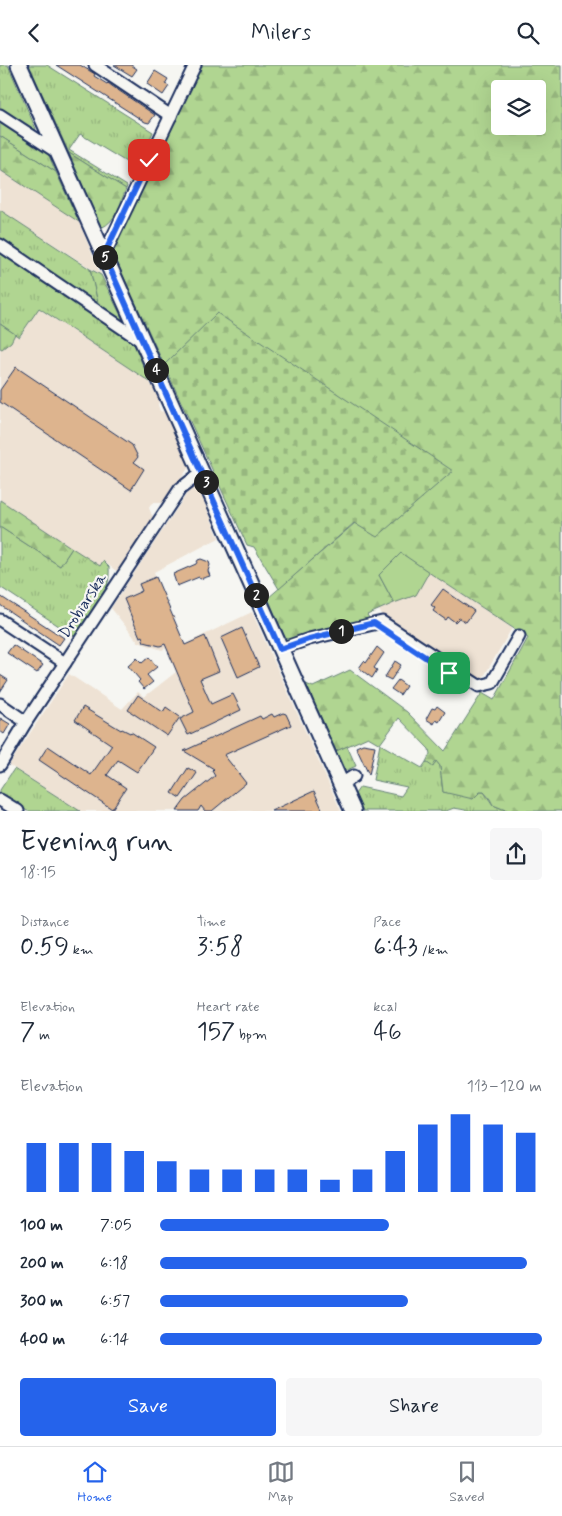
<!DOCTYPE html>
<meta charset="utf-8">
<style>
:root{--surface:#fff;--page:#f6f6f7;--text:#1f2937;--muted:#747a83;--line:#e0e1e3;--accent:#2563eb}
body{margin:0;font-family:Mynerve,sans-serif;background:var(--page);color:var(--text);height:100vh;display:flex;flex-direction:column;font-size:19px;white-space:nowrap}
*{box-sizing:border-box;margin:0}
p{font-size:16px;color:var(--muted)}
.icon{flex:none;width:28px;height:28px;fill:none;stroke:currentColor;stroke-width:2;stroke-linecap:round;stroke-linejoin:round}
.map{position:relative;height:746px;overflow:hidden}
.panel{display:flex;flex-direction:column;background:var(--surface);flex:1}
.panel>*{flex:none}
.buttons{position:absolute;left:491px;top:15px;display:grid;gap:10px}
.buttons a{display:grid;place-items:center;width:55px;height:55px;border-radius:5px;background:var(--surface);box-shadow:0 5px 20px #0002;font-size:25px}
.pin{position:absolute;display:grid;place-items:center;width:42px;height:42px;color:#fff;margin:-21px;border-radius:10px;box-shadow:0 2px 8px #0006}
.km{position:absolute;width:25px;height:25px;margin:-12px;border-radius:50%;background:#222;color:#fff;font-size:14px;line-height:25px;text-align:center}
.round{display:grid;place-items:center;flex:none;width:52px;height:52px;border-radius:5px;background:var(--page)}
.overview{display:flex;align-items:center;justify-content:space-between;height:85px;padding:0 20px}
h1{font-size:28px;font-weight:600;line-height:38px}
.stats{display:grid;grid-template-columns:repeat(3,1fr);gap:8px;height:85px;padding:5px 20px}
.stats div{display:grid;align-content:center}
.stats b{font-size:25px;font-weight:600}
.stats small{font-size:14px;font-weight:400}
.stats p{font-size:14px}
.chart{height:140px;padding:10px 20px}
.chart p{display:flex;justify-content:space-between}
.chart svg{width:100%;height:90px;margin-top:5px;stroke:var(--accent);stroke-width:6}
.cta{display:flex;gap:10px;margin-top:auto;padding:10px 20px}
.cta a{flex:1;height:58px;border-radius:5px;background:var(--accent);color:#fff;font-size:20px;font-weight:600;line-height:58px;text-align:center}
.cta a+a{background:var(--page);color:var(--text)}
ul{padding:0 20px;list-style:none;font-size:16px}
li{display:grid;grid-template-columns:80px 60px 1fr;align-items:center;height:38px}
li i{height:12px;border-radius:6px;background:var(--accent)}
header{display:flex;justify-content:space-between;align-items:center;height:65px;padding:0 20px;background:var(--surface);font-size:22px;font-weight:600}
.menu{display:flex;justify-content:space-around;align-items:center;height:70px;border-top:1px solid var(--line);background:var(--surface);font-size:14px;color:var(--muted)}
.menu a{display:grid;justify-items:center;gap:2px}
.menu .selected{color:var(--accent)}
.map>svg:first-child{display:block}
</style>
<header><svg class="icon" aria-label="back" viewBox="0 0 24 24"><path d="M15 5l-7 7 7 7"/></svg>Milers<svg class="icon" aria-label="search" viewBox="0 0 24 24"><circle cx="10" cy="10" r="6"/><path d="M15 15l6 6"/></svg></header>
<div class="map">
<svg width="562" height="746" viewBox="0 0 562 746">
<defs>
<pattern id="grass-tufts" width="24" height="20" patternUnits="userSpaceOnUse" patternTransform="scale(1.25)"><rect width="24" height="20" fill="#b0d591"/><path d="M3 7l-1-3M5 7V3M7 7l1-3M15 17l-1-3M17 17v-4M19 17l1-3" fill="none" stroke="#97b77f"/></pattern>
<pattern id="forest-firs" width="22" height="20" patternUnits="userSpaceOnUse" patternTransform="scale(1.25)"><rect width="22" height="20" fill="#b0d591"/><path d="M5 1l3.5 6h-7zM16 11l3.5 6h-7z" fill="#97b77f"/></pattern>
<pattern id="cemetery-stones" width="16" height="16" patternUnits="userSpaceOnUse" patternTransform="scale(1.25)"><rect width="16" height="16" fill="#b0d591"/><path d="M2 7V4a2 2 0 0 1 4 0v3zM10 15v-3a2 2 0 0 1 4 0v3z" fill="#97b77f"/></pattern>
</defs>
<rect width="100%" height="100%" fill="#f6f6f2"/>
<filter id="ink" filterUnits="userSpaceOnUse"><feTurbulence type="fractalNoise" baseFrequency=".02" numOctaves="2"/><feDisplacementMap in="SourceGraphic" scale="10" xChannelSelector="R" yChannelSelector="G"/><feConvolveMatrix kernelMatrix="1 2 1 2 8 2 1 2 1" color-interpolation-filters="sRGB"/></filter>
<g filter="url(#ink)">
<g fill="#eee2d4">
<path d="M0 105 79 157 101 210 0 145Z"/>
<path d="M38 243 150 317 159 335 158 340 160 346 164 347 189 402 164 438H152L149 443 153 453 119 508 103 496 100 502 0 435V283L2 284 11 277 15 269 20 272Z"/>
<path d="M198 422 219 473 154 507 185 579 252 547 341 746H80L9 700 69 609 122 644 138 627 144 632 176 607 166 583 162 585 138 577 111 543 190 424Z"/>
<path d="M377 472 512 563 483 613 476 615 390 557 389 553 384 554 379 545 366 551Z"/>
</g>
<g fill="url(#grass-tufts)" stroke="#668278">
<path d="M0 0H8L36 64 33 68 0 47Z"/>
<path d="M29 0H47L153 67 136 103 80 69 69 85 127 121 126 124 69 88Z"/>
<path d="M0 54 46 84 56 107 0 71Z"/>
<path d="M0 145 90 204 100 246 0 178Z"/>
<path d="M0 185 130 270 150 317 39 243 19 272 0 259Z"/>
<path d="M0 462 60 501 72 483 100 501 103 496 109 502C111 530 92 551 77 573L0 522Z"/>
<path d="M380 679 422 703 426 697 433 701 436 695 440 701 443 727 476 731 480 727H484L493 740 508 746H471L454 743 446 746H363L355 729 360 722 401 731 407 722 373 715Z"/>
<path d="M347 681 356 701 345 706 336 686Z"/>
<path d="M14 704 80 746H27L0 728V725Z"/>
</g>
<g fill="url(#forest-firs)" stroke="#668278" fill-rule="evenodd">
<path d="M201 0H562V746H508L493 740 490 734 484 727H480L473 734 443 727 440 701 436 696 433 702 426 697 430 689 429 684 399 653 380 679 368 672 336 686 306 619 313 622 350 605 407 647 445 686 482 628 494 635 528 573 401 489 379 510 394 538 367 550 370 554 367 556 287 578 268 533 355 458 217 249 164 300 112 186ZM500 24H538V61H500Z"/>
<path d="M0 71 56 107 79 157 0 105Z"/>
<path d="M69 88 126 124C120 138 117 156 101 163Z"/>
<path d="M90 204 101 210 127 263 100 246Z"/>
<path d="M0 259 15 269 11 277 2 284 0 283Z"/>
<path d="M0 435 72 483 60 501 0 462Z"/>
</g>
<path fill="url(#cemetery-stones)" stroke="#668278" d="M217 248 453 406 377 472 354 458 279 524 254 482 247 480 164 300Z"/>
<path fill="#b0d591" stroke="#668278" d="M401 488 429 507 416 530 394 538 379 510Z"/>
<g fill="#ddb48e" stroke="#1b2f5e">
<path d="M56 0H80L95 9 94 11 107 19 108 18 112 21 155 50 149 58 145 57Z"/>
<path d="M114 0H131L137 4 132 11Z"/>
<path d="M155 6 168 14 165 19 169 21 163 30 147 19Z"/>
<path d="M16 302 132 380 138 392 134 397 144 404 131 425 0 337V325Z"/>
<path d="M201 494 209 497 210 500 208 506 210 511 200 514 199 512 177 521 173 509 196 499 198 495Z"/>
<path d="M156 512 185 580 205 571 219 606 200 614 211 639 233 629 241 645 188 670 180 654 194 647 165 579 160 581 144 577 142 571 140 572 124 534 142 526 139 519Z"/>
<path d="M443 524 474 546 466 557 459 553 455 557 448 552 446 555 433 546 435 543 431 540Z"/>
<path d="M0 531 64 573 59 580 0 540Z"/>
<path d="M242 563 259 602 238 612 221 573Z"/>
<path d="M13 580 43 600 37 608 7 588Z"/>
<path d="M377 582 384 588 374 603 377 605 372 613 359 603 364 596 366 598Z"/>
<path d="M149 592 157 602 147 610 153 617 144 624 138 617 140 615 128 601 137 593 142 598Z"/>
<path d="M395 596 401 600 391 615 385 612Z"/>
<path d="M0 610 8 615 0 627Z"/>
<path d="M398 615 406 621 400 630 391 624Z"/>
<path d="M138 630 163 647 166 642 180 652 167 671 128 645Z"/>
<path d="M437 641 445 647 439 657 436 655 434 659 426 654 432 643 435 644Z"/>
<path d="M83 642 121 665 122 664 130 668 131 667 154 682 137 707 118 695 107 710 126 723 112 744 39 695 48 681 91 710 112 680 75 655Z"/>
<path d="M283 648 286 649 291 660 224 690 246 718 212 746H205L201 741 198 746H177L185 735 215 711 212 706 214 704 184 686 260 651 262 654 272 649 274 652Z"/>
<path d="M0 653 10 659 4 669 0 666Z"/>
<path d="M363 679 375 681 369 710 356 682Z"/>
<path d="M188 703 197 708 180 733 172 728Z"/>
<path d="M314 726 323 746H271Z"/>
</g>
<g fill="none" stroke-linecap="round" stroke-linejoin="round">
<defs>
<g id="minor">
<path d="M95 0 171 51"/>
<path d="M0 50 58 88"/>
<path d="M0 180 143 277"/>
<path d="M104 190 195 0"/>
<path d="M0 555 65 598"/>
<path d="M280 584 309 574 382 557 479 621 492 618 519 571"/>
<path d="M0 639 26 657"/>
<path d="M0 700 26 657 180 424 202 407"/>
<path d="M341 719 354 711"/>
<path d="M0 735 18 746"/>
</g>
<path id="major" d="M19 0 353 746"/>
</defs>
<use href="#minor" stroke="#1b2f5e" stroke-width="15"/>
<use href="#major" stroke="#1b2f5e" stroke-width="19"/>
<use href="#minor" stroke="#f6f6f2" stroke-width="11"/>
<use href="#major" stroke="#f6f6f2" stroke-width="15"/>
</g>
</g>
<g fill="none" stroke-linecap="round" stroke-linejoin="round" filter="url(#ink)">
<defs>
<path id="route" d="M149 95 104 190 280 584 309 574 374 558 449 608"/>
</defs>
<use href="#route" stroke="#fff" stroke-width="10"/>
<use href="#route" stroke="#2563eb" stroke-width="6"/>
</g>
<g text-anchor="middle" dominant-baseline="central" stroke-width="4.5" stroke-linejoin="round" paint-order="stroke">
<g font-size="16" fill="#1b2f5e" stroke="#f6f6f2">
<text transform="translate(83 541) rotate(-57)">Drobiarska</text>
</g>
</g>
</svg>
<div class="buttons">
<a><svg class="icon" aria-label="layers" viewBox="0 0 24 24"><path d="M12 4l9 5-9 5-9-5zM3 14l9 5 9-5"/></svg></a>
</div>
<div class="pin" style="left:449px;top:608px;background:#1e9e55"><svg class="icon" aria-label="arrive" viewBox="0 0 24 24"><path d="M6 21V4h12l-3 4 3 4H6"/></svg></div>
<div class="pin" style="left:149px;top:95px;background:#d93025"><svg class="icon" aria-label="check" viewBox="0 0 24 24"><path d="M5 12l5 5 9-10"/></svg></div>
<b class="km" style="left:341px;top:566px">1</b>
<b class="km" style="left:256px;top:530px">2</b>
<b class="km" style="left:206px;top:417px">3</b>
<b class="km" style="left:156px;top:305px">4</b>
<b class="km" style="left:105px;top:192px">5</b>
</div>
<section class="panel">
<div class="overview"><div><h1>Evening run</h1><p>18:15</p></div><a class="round"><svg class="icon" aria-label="share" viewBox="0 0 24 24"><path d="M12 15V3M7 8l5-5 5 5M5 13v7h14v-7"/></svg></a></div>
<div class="stats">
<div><p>Distance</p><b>0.59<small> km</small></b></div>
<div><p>Time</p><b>3:58</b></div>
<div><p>Pace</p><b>6:43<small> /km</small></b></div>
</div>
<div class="stats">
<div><p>Elevation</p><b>7<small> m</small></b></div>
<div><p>Heart rate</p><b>157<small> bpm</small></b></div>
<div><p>kcal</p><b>46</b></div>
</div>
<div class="chart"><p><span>Elevation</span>113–120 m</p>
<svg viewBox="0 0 160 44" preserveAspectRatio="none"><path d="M5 44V20M15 44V20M25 44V20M35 44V24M45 44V29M55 44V33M65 44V33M75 44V33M85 44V33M95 44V38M105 44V33M115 44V24M125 44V11M135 44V6M145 44V11M155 44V15"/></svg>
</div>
<ul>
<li><b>100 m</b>7:05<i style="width:60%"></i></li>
<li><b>200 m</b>6:18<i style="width:96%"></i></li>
<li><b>300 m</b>6:57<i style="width:65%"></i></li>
<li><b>400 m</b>6:14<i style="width:100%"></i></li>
</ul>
<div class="cta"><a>Save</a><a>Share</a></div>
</section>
<nav class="menu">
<a class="selected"><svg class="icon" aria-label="home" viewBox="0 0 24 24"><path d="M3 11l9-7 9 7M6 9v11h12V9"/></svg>Home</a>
<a><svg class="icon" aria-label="map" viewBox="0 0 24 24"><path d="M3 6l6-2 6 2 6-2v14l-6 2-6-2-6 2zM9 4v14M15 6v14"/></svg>Map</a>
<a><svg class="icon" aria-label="saved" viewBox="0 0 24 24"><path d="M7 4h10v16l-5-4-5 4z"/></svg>Saved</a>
</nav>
